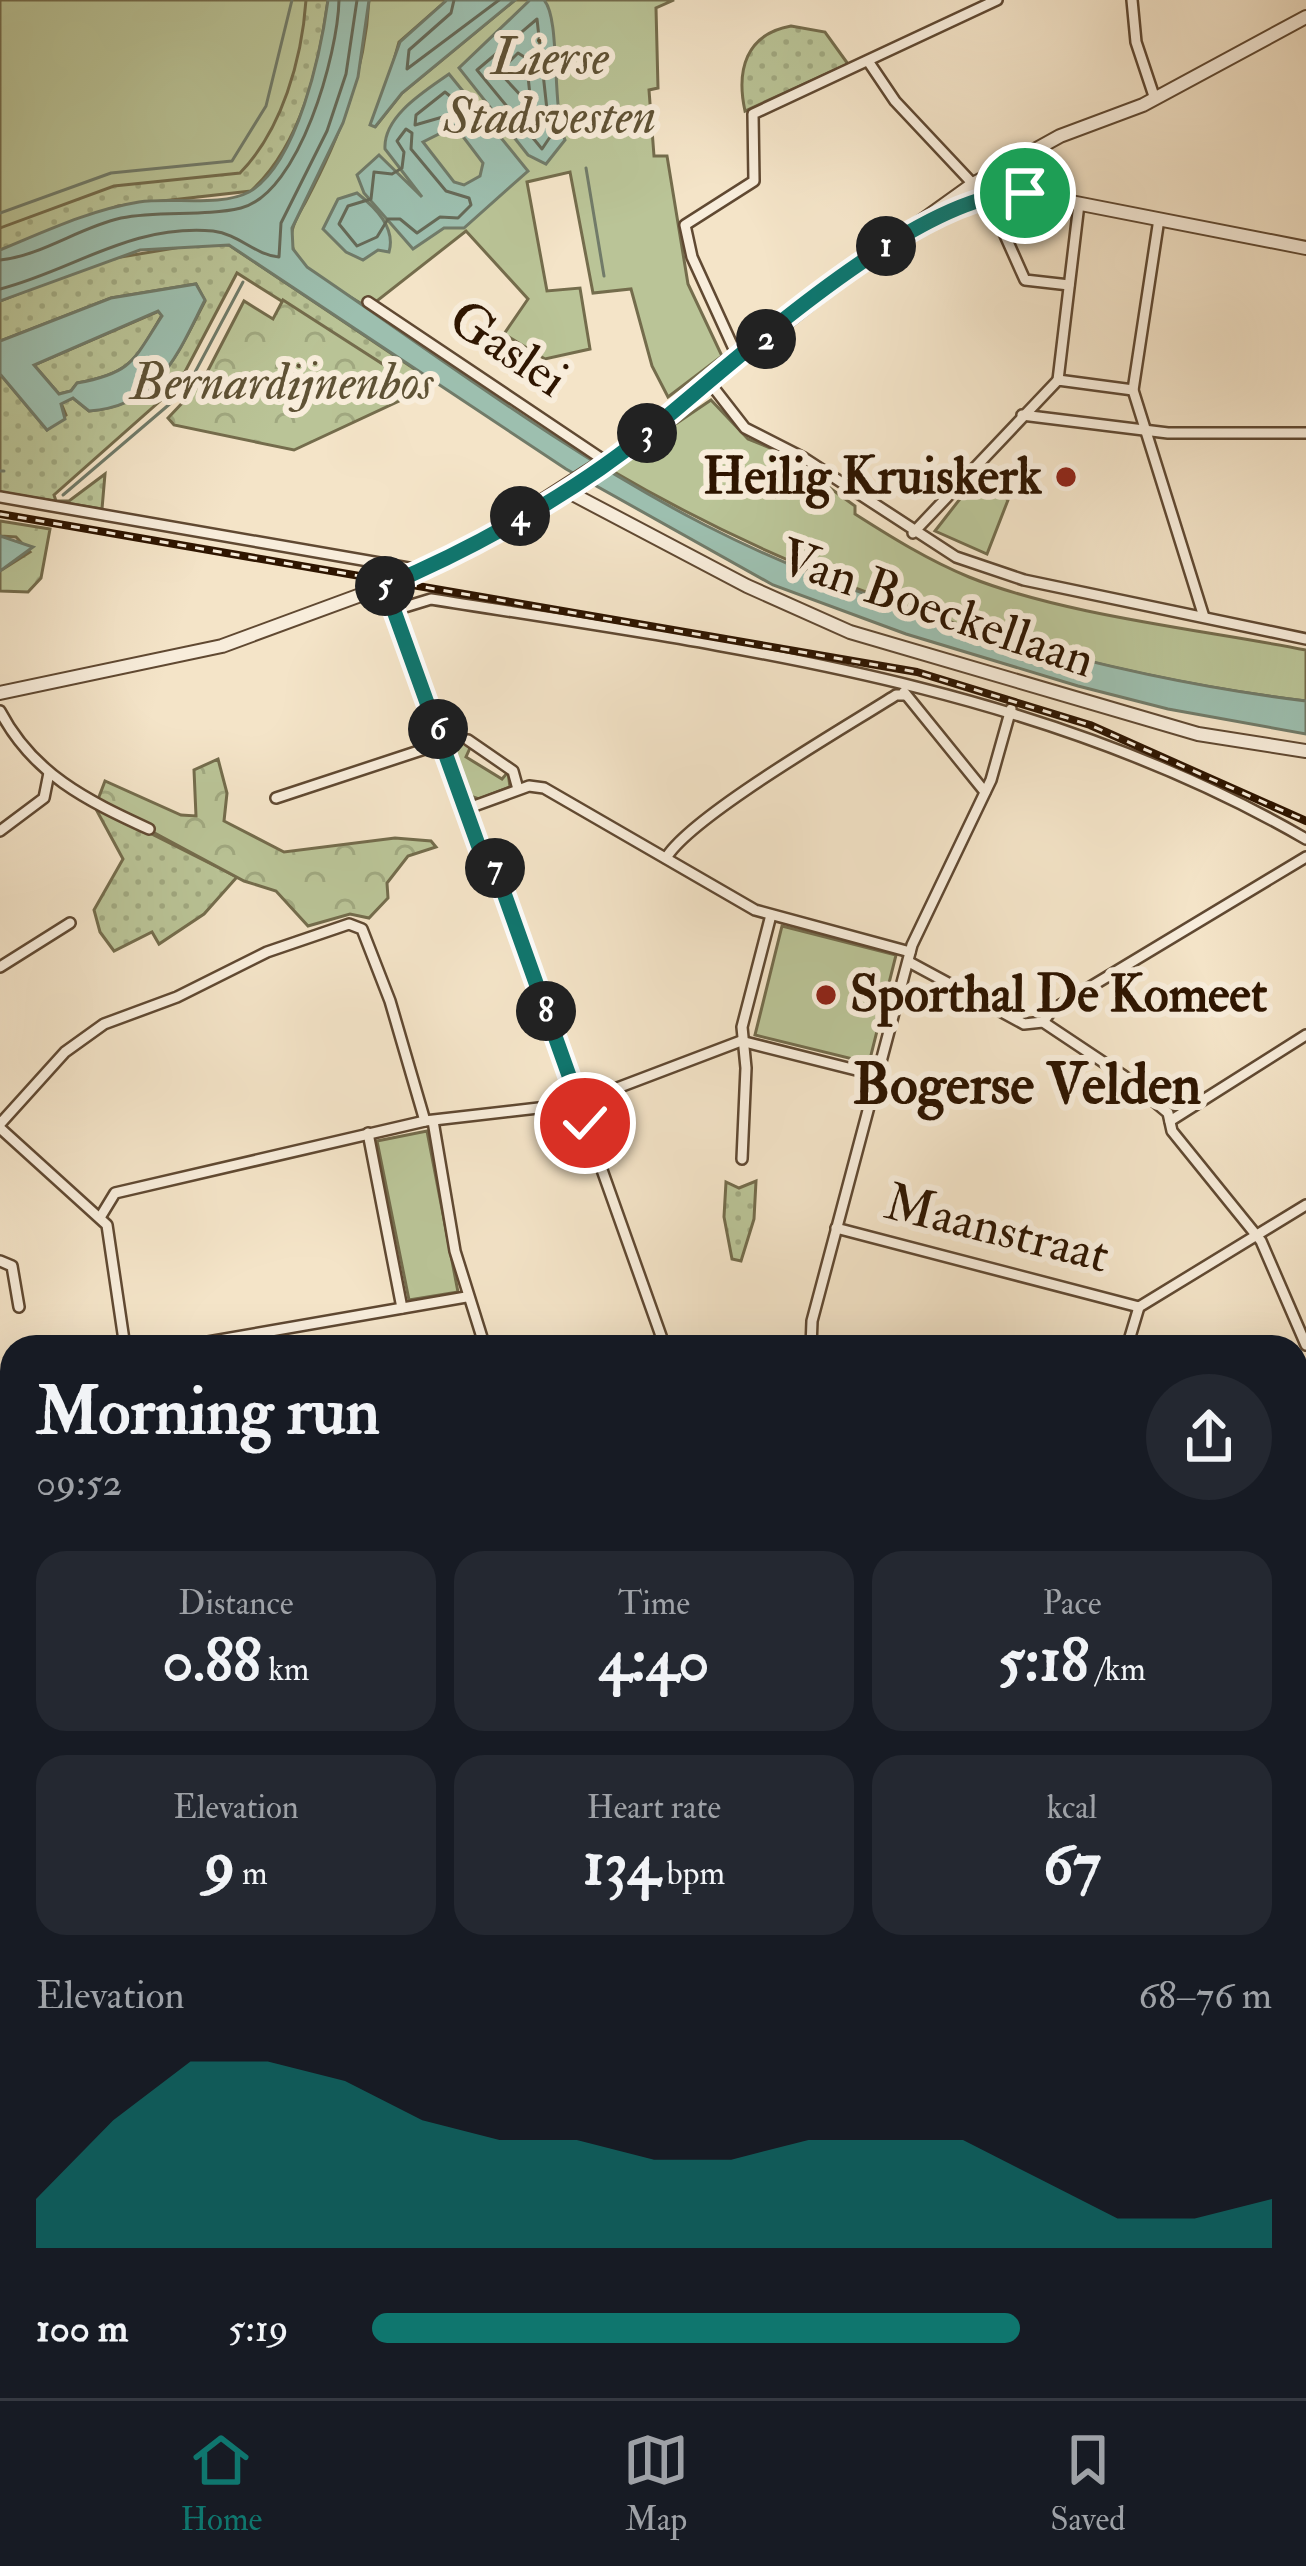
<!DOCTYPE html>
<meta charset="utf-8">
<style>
:root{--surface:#171b24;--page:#242831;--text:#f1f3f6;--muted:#9ea1a6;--line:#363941;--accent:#0f766e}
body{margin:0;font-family:"IM FELL Double Pica",serif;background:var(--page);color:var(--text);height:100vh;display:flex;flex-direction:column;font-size:45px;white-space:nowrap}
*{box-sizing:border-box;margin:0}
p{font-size:39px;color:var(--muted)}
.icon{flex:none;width:66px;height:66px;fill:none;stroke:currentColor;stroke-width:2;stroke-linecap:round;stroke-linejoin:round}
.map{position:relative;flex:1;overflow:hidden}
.panel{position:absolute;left:0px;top:1335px;width:1308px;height:1065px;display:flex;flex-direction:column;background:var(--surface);border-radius:36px 36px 0 0;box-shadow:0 12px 48px #0002}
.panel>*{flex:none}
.pin{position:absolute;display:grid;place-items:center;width:102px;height:102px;color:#fff;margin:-51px;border:6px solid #fff;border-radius:50%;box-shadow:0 3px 12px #0007}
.km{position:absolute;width:60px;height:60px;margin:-30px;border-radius:50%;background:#222;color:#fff;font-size:33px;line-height:60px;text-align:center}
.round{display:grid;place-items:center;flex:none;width:126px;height:126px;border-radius:63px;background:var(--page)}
.head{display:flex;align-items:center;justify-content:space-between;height:204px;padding:0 36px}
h1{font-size:66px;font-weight:800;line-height:90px}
.figures{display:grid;grid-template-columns:repeat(3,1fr);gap:18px;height:204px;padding:12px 36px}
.figures div{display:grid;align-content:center;border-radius:30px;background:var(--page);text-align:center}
.figures b{font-size:60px;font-weight:800}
.figures small{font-size:33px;font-weight:400}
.figures p{font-size:33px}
.chart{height:336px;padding:24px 36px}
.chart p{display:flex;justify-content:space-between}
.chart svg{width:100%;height:216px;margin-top:12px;fill:var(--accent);opacity:.7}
ul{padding:0 36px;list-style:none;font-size:39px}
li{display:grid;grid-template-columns:192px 144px 1fr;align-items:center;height:90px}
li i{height:30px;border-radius:15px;background:var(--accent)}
.tab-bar{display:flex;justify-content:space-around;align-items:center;height:168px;border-top:3px solid var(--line);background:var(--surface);font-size:33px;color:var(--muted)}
.tab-bar a{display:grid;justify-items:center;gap:6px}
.tab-bar .current{color:var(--accent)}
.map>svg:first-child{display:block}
</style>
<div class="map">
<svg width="1306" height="2398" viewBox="0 0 1306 2398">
<defs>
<pattern id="grass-dots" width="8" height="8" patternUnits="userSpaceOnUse" patternTransform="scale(3)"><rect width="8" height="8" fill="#bac497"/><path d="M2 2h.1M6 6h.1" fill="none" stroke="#a0a880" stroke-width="1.8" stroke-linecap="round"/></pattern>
<pattern id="forest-crowns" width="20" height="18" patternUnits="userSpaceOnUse" patternTransform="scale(3)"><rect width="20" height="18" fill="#bac497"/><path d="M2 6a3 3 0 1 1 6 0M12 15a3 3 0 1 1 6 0" fill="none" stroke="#a0a880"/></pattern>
</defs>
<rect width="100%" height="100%" fill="#f4e4c8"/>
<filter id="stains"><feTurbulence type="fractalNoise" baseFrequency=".00167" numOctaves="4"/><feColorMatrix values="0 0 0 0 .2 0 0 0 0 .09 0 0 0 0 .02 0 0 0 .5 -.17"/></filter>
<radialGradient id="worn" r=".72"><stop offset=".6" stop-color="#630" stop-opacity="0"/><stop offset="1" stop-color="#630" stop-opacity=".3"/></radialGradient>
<g fill="url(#grass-dots)" stroke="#746c4c" stroke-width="3">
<path d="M292 0H328C319 65 302 144 251 191L118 206 0 250V213Z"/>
<path d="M791 26 825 32 848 64 745 111C736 70 746 34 791 26Z"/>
<path d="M205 243 229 245 419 372 412 383 237 273 178 385 54 495 56 501H69L105 474 102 509 0 492V374L47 430 66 415 61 403 73 398 89 411C158 405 177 355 205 301L196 284 111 298 0 341V301L103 260Z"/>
<path d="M159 311 162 315C135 361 131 373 77 383L71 391 59 394 34 365Z"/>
<path d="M102 809 237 877 204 914 159 944 152 932 114 951 100 932 94 910 123 859 97 811Z"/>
<path d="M756 1181 754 1219 741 1261 732 1259 724 1217 726 1182 739 1188Z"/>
<path d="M12 1624V1741L0 1738V1635Z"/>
</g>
<g fill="url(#forest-crowns)" stroke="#746c4c" stroke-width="3">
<path d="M283 300 412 383 399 401 294 450 174 425 168 418 202 382 244 301 273 319Z"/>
<path d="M0 521 50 529 41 578 28 592 0 591V571L30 552 16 537 0 536Z"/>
<path d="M218 759 227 793 224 821 284 852 395 838 431 841 436 847 408 856 387 883 388 898 369 918 350 914 308 926 276 891 244 881 97 802 105 781 181 815 196 816 194 770Z"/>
<path d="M1299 1778H1306V1918L1296 1929Z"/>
</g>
<g fill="#bac497" stroke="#746c4c" stroke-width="3">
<path d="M0 0H306C302 59 282 130 240 173L114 186 0 228Z"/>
<path d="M369 0H447L399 42 375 127 402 93 515 0H674L656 8 658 88 649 90 654 156H667L688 284 722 356 668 397 652 366 631 289 593 293 570 172 527 182 547 291 580 288 590 349 545 359 504 334 528 299 466 231 368 308C346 293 308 277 295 253 285 234 297 218 306 201 340 137 365 73 369 0Z"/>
<path d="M711 400 748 439 780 452 855 506V514C891 537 928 560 969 577 1063 615 1204 630 1306 650V701C1063 671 820 593 609 469Z"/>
<path d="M977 477 1008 500 987 554 935 531Z"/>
<path d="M464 732 470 748 466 757 502 779 508 772 510 787 479 799 467 795 447 738Z"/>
<path d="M782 926 896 955 869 1063 755 1035Z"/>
<path d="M427 1131 458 1292 409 1300 377 1141Z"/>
</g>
<g fill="#9dbfaf" stroke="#717b69" stroke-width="3" fill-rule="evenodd">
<path d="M328 0H369L358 77 343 123 292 228 293 249 307 267C437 355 565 453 705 525 874 612 1118 678 1306 701V734L1168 709 1078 686 906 634 773 585 566 469 229 245 140 250 0 301V250C46 231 90 210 139 202 171 197 221 207 249 192 298 164 321 51 328 0Z"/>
<path d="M447 0H515L402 93 375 127 370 125 400 42Z"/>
<path d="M530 0H544C561 19 551 106 565 140L546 164 528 155 459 68Z"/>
<path d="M449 74 528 171 464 228H444L413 249 364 193 357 175 379 155 422 197 385 149C383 116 425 91 449 74ZM455 126 483 163 480 176 464 185 454 182 423 142Z"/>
<path d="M357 193C376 208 396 228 389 252L378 250 363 260 346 252 323 229 338 199Z"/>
<path d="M196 284 205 300C177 355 159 406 89 411L73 398 61 404 65 419 47 430 0 374V341L111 298ZM158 311 162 316C133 361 132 373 77 383L71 391 59 394 34 365Z"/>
<path d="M0 536 33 547 0 571Z"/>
</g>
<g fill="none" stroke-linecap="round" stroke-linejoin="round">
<g stroke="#666a58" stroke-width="3">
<path d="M454 0 451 13 409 50 407 69 499 0"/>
<path d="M537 19 550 137 542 149 477 70Z"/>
<path d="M518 53 526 58 530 95 525 100 499 72Z"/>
<path d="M445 92 460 104V112L415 125 416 115Z"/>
<path d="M406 129 412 133 411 149 446 191 469 198 471 205 458 218 440 217 417 233 400 219H388L377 237 357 246 339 224 348 206 371 199 374 172 392 174 402 168 404 152 397 141Z"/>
<path d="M0 260C41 256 80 227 121 218 160 210 203 217 241 208 300 193 338 53 339 0"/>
<path d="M0 289C74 270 130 224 213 231 239 234 255 255 279 257L281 223 327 131 346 74 357 0"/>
</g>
<g stroke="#717b69" stroke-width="3">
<path d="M586 168 604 276"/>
<path d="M0 213 111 173 232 161 266 106 292 0"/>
<path d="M0 471H4"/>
<path d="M63 495 185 391 243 282"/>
<path d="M0 1803 12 1805"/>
<path d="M1195 2388 1196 2398"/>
<path d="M1229 2388 1232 2398"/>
</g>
<defs>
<g id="minor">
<path d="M1132 0 1136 42 1155 99"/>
<path d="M868 61 895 101 973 184 965 203"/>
<path d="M1159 219 1133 390 1204 617"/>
<path d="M999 222 1025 280 1069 285"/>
<path d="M368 302 605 461"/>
<path d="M739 360 692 257 685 225 754 181 753 114 997 0"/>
<path d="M1058 380 1079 204"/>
<path d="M710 383 745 428 804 458 956 557 1024 580 1306 639"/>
<path d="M1022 415 1168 433H1306"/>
<path d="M0 497 420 570"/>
<path d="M913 533 1058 380 1133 390"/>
<path d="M385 586 480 850 494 865 577 1098 583 1101 580 1108 665 1347"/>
<path d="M395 610 431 599C733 647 1037 683 1306 839"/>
<path d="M904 692 985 792"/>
<path d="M0 711C33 774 86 800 149 829"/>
<path d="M468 740 513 771 518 789"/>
<path d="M276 798 443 743"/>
<path d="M466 809 529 786 544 788 755 910 910 952"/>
<path d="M0 831 44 798 49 773"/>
<path d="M666 858C691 816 846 727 896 695H905"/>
<path d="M909 962 1024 1024 1043 1022 1124 1076 1168 1113 1172 1131 1261 1241 1306 1345"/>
<path d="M0 967 70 923"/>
<path d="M1043 1022 1052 1010 1306 857"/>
<path d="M583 1101 741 1041 876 1075"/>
<path d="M433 1121 455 1251 485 1347"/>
<path d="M1170 1121 1306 1035"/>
<path d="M0 1124 65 1052 104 1024 177 997 267 952 349 924 362 929 390 1001 425 1121"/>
<path d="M0 1128 107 1225 125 1347"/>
<path d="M368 1133 402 1308"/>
<path d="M742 1159 746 1068 742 1027 771 915"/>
<path d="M101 1216 115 1193 425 1121 573 1104"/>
<path d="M836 1228 1139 1307"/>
<path d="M0 1261 12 1266 19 1307"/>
<path d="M1139 1307 1306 1205"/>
<path d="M179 1347 466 1297"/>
<path d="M811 1347 812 1321 912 945 991 780 1011 709"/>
<path d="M1127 1347 1139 1307"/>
<path d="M0 1476 12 1477"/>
<path d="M0 1622 12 1611"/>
<path d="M1296 1701 1306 1700"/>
<path d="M0 1746 12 1747"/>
<path d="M0 1977 12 1986"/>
<path d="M406 2388 431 2398"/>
<path d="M982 2388 985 2398"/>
<path d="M1211 2388 1213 2398"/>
<path d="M570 2398 574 2388"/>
</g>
<g id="tertiary">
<path d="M940 217 986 195 1025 193 1306 248"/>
<path d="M563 489 747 586 850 632 1198 734 1306 751"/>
<path d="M0 693 222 646 385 586 495 531 646 434 849 273 973 184 1060 136 1143 105 1306 17"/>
</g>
<g id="trunk">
<path d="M0 2274 12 2279"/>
<path d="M0 2296 12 2301"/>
<path d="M239 2388 265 2398"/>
<path d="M295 2388 321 2398"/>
</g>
</defs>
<use href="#minor" stroke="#604932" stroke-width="14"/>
<use href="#tertiary" stroke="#604932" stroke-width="16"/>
<use href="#trunk" stroke="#2e1500" stroke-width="20"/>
<use href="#minor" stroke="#f8eddb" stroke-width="9"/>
<use href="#tertiary" stroke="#f8eddb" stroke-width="12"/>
<use href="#trunk" stroke="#eac284" stroke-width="15"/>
<defs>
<path id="rail" d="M0 514 917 672 1090 725 1306 821"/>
</defs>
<use href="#rail" stroke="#2e1500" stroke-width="8"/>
<use href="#rail" stroke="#f8eddb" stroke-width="3" stroke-dasharray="9" stroke-linecap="butt"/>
</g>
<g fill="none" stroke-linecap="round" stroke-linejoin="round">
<defs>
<path id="route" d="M585 1123 584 1103 577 1098 494 865 480 850 385 586C471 550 574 493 646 434 730 366 919 189 1025 193"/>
</defs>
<use href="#route" stroke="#fff" stroke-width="24"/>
<use href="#route" stroke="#0f766e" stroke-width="15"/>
</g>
<g fill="#8f2418" stroke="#f8eddb" stroke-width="4.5">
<circle cx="1066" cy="477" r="12"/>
<circle cx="826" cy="995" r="12"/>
</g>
<g text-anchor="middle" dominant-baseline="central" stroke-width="12" stroke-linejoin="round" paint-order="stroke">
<g font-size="51" font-style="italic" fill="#5f5235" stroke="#f8eddb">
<text x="550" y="58">Lierse<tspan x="550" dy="59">Stadsvesten</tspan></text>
<text x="282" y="383">Bernardijnenbos</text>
</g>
<g font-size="51" fill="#2e1500" stroke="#f8eddb">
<text transform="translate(508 349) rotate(34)">Gaslei</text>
<text transform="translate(937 609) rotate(19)">Van Boeckellaan</text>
<text transform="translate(997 1229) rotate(14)">Maanstraat</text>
</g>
<g font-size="51" font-weight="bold" fill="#2e1500" stroke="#f8eddb" text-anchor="end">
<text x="1042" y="477">Heilig Kruiskerk</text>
<text x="850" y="995" text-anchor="start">Sporthal De Komeet</text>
</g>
<g font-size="57" font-weight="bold" fill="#2e1500" stroke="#f8eddb">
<text x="1027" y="1085">Bogerse Velden</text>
</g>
</g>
<rect width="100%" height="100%" filter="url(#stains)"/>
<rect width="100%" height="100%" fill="url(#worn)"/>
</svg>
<div class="pin" style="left:1025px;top:193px;background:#1e9e55"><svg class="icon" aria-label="arrive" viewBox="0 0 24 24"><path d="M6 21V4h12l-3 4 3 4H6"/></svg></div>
<div class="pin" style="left:585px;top:1123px;background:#d93025"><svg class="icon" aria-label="check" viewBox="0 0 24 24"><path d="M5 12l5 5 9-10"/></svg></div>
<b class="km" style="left:886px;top:246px">1</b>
<b class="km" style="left:766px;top:339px">2</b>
<b class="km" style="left:647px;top:433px">3</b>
<b class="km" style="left:520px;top:516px">4</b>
<b class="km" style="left:385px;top:586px">5</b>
<b class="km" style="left:438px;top:729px">6</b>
<b class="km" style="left:495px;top:868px">7</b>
<b class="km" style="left:546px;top:1011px">8</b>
<section class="panel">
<div class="head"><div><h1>Morning run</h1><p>09:52</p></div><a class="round"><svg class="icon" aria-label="share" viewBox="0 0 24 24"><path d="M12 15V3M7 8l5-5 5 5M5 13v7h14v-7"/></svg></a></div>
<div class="figures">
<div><p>Distance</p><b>0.88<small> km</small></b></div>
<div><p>Time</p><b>4:40</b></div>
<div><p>Pace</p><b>5:18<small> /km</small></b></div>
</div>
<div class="figures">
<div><p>Elevation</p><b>9<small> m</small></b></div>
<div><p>Heart rate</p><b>134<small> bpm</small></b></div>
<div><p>kcal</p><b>67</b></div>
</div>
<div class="chart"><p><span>Elevation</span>68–76 m</p>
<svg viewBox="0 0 160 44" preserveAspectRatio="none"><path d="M0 44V34L10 18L20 6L30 6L40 10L50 18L60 22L70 22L80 26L90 26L100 22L110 22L120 22L130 30L140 38L150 38L160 34V44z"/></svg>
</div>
<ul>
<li><b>100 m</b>5:19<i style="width:72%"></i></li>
</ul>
</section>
</div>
<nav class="tab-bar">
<a class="current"><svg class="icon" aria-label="home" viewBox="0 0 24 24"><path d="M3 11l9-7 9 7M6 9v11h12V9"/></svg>Home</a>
<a><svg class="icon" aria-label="map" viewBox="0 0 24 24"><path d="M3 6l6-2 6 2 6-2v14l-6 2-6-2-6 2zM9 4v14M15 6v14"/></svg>Map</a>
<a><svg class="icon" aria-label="saved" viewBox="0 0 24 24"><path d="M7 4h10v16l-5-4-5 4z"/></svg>Saved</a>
</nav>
